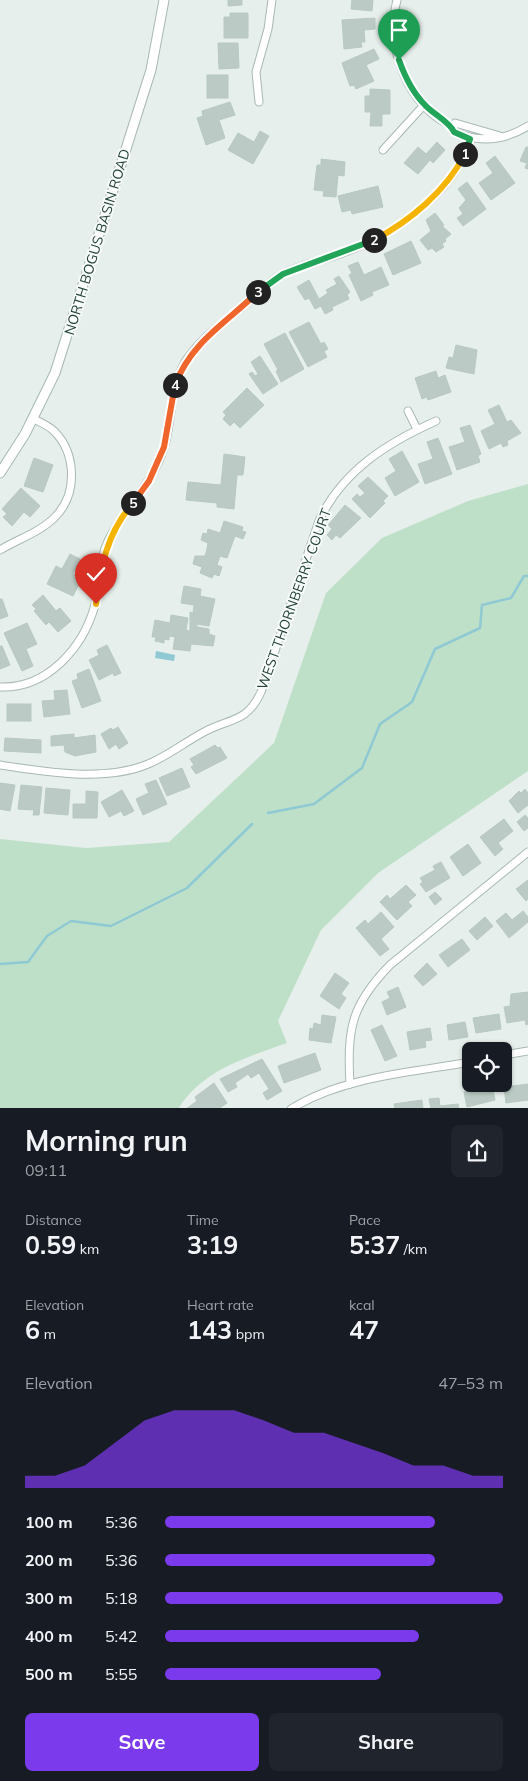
<!DOCTYPE html>
<meta charset="utf-8">
<style>
:root{--surface:#171b24;--page:#20242c;--text:#f1f3f6;--muted:#9ea1a6;--accent:#7c3aed}
body{margin:0;font-family:Mulish,sans-serif;background:var(--page);color:var(--text);height:100vh;display:flex;flex-direction:column;font-size:19px;white-space:nowrap}
*{box-sizing:border-box;margin:0}
p{font-size:16px;color:var(--muted)}
.icon{flex:none;width:28px;height:28px;fill:none;stroke:currentColor;stroke-width:2;stroke-linecap:round;stroke-linejoin:round}
.map{position:relative;height:1108px;overflow:hidden}
.details{display:flex;flex-direction:column;background:var(--surface);flex:1}
.details>*{flex:none}
.fabs{position:absolute;left:462px;top:1042px;display:grid;gap:10px}
.fabs a{display:grid;place-items:center;width:50px;height:50px;border-radius:8px;background:var(--surface);box-shadow:0 1px 4px #0004;font-size:25px}
.pin{position:absolute;display:grid;place-items:center;width:42px;height:42px;color:#fff;margin:-51px -21px;border-radius:50% 50% 50% 0;rotate:-45deg;box-shadow:0 0 5px #0007}
.pin .icon{rotate:45deg}
.km{position:absolute;width:25px;height:25px;margin:-12px;border-radius:50%;background:#222;color:#fff;font-size:14px;line-height:25px;text-align:center}
.round{display:grid;place-items:center;flex:none;width:52px;height:52px;border-radius:8px;background:var(--page)}
.overview{display:flex;align-items:center;justify-content:space-between;height:85px;padding:0 25px}
h1{font-size:28px;font-weight:700;line-height:38px}
.stats{display:grid;grid-template-columns:repeat(3,1fr);gap:8px;height:85px;padding:5px 25px}
.stats div{display:grid;align-content:center}
.stats b{font-size:25px;font-weight:700}
.stats small{font-size:14px;font-weight:400}
.stats p{font-size:14px}
.chart{height:140px;padding:10px 25px}
.chart p{display:flex;justify-content:space-between}
.chart svg{width:100%;height:90px;margin-top:5px;fill:var(--accent);opacity:.7}
.cta{display:flex;gap:10px;margin-top:auto;padding:10px 25px}
.cta a{flex:1;height:58px;border-radius:8px;background:var(--accent);color:#fff;font-size:20px;font-weight:700;line-height:58px;text-align:center}
.cta a+a{background:var(--page);color:var(--text)}
ul{padding:0 25px;list-style:none;font-size:16px}
li{display:grid;grid-template-columns:80px 60px 1fr;align-items:center;height:38px}
li i{height:12px;border-radius:6px;background:var(--accent)}
.map>svg:first-child{display:block}
</style>
<div class="map">
<svg width="528" height="1109" viewBox="0 0 528 1109">
<rect width="100%" height="100%" fill="#e6efeb"/>
<path fill="#bfe0c8" d="M528 484V771L378 873 321 930 278 1021 287 1043C248 1057 202 1070 179 1108H0V839L86 848 169 842 274 743 326 593 382 538 468 501Z"/>
<path fill="#8ec9d4" d="M156 651 175 655 174 661 155 658Z"/>
<g fill="none" stroke-linecap="round" stroke-linejoin="round">
<g stroke="#8ec9d4" stroke-width="2.5">
<path d="M268 813 314 804 362 768 380 724 412 702 435 649 480 628 482 605 511 598 524 576H528"/>
<path d="M0 964 28 962 47 936 71 921 111 926 187 888 252 824"/>
</g>
</g>
<g fill="#bbcac4" stroke="#b8c9c2">
<path d="M228 0H242V5L228 6Z"/>
<path d="M352 0H373L372 11 351 9Z"/>
<path d="M230 13H248V38H224V17H230Z"/>
<path d="M375 18V29L364 30 365 42H361L362 47 344 49 342 20Z"/>
<path d="M218 43H238L239 68 219 69Z"/>
<path d="M374 49 379 59 366 65 374 81 356 89 354 85 350 86 342 63Z"/>
<rect x="207" y="75" width="21" height="23"/>
<path d="M370 89 390 90V114H382V126H370L371 112H365V96H370Z"/>
<path d="M230 102 235 115 219 120 225 138 206 145 197 118 203 116 202 111Z"/>
<path d="M260 131 269 136 253 164 228 150 238 133 254 142Z"/>
<path d="M437 142 445 150 433 163 430 160 418 174 404 163 418 147 426 154Z"/>
<path d="M526 147H528V169L525 168 527 163 520 161Z"/>
<path d="M495 156 515 183 491 200 479 183 493 173 486 163Z"/>
<path d="M321 159 345 162 344 176 338 175 336 197 323 196 324 191 314 190 317 165H321Z"/>
<path d="M467 182 486 209 463 226 457 218 463 214 459 208 466 200 458 189Z"/>
<path d="M378 186 383 207 352 214 351 210 342 212 338 196Z"/>
<path d="M435 213 444 225 442 226 451 234 445 239 446 241 442 244 444 247 436 252 432 248 428 250 420 240 431 231 426 220Z"/>
<path d="M411 241 421 263 393 275 384 254Z"/>
<path d="M358 262 364 275 381 267 389 285 372 292 373 295 361 301 349 275 352 273 348 266Z"/>
<path d="M339 276 350 292 347 295 349 299 332 307 333 310 325 314 321 306 315 309 309 298 305 300 297 287 309 280 319 299 328 293 326 290 337 284 334 279Z"/>
<path d="M309 322 321 344 324 342 328 349 324 351 327 357 308 367 289 332Z"/>
<path d="M285 333 304 369 281 382 276 371 278 370 264 344Z"/>
<path d="M456 345 477 350 474 374 446 368 449 357 453 358Z"/>
<path d="M260 356 278 384 263 394 249 374 252 372 255 376 258 374 251 362Z"/>
<path d="M436 371 438 378 445 375 451 392 428 400 427 397 422 399 415 378Z"/>
<path d="M247 388 264 405 240 428 234 422 230 426 223 419 226 415 223 412Z"/>
<path d="M499 405 507 422 511 420 521 433 507 441 508 445 503 447 501 443 489 449 481 431 495 424 488 410Z"/>
<path d="M470 425 481 454 478 456 480 462 457 470 449 447 465 442 460 428Z"/>
<path d="M438 438 452 474 425 484 418 464 433 459 427 442Z"/>
<path d="M402 451 419 482 395 496 385 478 396 471 389 459Z"/>
<path d="M224 454 245 457 243 475H237L234 509 217 507V503L186 500 188 482 221 485Z"/>
<path d="M34 458 53 465 43 492 24 486Z"/>
<path d="M368 477 388 496 383 501 385 503 370 518 352 499 357 494 360 497 365 493 358 486Z"/>
<path d="M21 488 40 506 30 517 24 512 12 526 3 517 7 514 2 509Z"/>
<path d="M345 505 361 518 340 538 336 535 332 540 327 535 332 529 328 525Z"/>
<path d="M224 521 243 527 242 531 246 532 243 539 235 536 227 558 220 556 217 565 222 567 219 576 214 574 212 578 200 573 202 567 193 564 195 556H205L207 549 208 543 201 540 203 533 207 534 208 529 220 533Z"/>
<path d="M70 554 80 559 73 574 82 578 73 596 47 584 56 566 62 569Z"/>
<path d="M184 586 201 589 200 596 215 599 209 626 197 624V627L209 629V634L215 636 213 646 191 644 190 651 173 649 175 637 169 636V640L164 639V643L155 641 156 637H152L155 620 170 623 171 615 188 618 186 630 190 631V612L193 613 194 605 181 603Z"/>
<path d="M43 595 56 611 60 608 71 621 58 632 49 622 46 625 34 611 36 609 32 605Z"/>
<path d="M0 599H2L8 616 0 619Z"/>
<path d="M27 623 37 644 26 649 33 666 22 671 4 633Z"/>
<path d="M107 645 121 673 114 676 113 673 99 680 89 660 99 655 97 650Z"/>
<path d="M0 646H2L10 665 0 669Z"/>
<path d="M89 669 101 701 82 708 72 681 78 679 77 674Z"/>
<path d="M67 690 70 714 44 717 42 701 55 700 54 691Z"/>
<rect x="7" y="704" width="24" height="17"/>
<path d="M118 727 128 743 119 749 116 744 109 749 101 734 111 728 113 730Z"/>
<path d="M74 734V738L95 735 96 752 75 756 65 752 64 745 51 746V736Z"/>
<path d="M5 738 41 740V753L4 751Z"/>
<path d="M215 745 218 748 220 747 227 758 196 774 191 767 194 765 190 759Z"/>
<path d="M182 768 190 787 167 796 159 778Z"/>
<path d="M156 780 167 804 143 815 136 799 149 793 145 784Z"/>
<path d="M0 783 15 785 10 811 0 809Z"/>
<path d="M21 785 42 787 39 815H33L34 810 18 809Z"/>
<path d="M46 788 70 790 68 815 44 813Z"/>
<path d="M525 789 528 793V805L518 813 509 801 519 791 521 793Z"/>
<path d="M122 790 134 811 124 816 121 811 109 817 101 802Z"/>
<path d="M86 791 98 792 97 818H73V804H86Z"/>
<path d="M525 815 528 818V828L524 831 517 822Z"/>
<path d="M504 819 513 831 498 843 503 849 495 856 480 837Z"/>
<path d="M468 844 481 863 463 876 450 857Z"/>
<path d="M441 862 450 878 426 892 420 884 423 882 420 878 435 870 433 866Z"/>
<path d="M528 880V899L526 901 516 889Z"/>
<path d="M406 885 416 895 408 902 412 906 397 920 380 902 387 895 390 899Z"/>
<path d="M435 892 442 899 435 905 429 897Z"/>
<path d="M523 911 528 917V922L509 938 496 921 506 913 512 920Z"/>
<path d="M381 912 394 927 381 939 389 949 380 956 356 928 365 920 368 924Z"/>
<path d="M485 917 493 926 477 940 469 931Z"/>
<path d="M462 939 470 950 448 967 439 955Z"/>
<path d="M427 963 437 974 423 986 414 976Z"/>
<path d="M335 973 349 983 341 994 346 998 339 1009 320 996Z"/>
<path d="M398 987 406 1007 387 1015 382 1002 390 998 387 992Z"/>
<path d="M528 992V1024L526 1025 525 1020 507 1023 504 1007 510 1006 511 994Z"/>
<path d="M499 1014 501 1029 476 1033 473 1018Z"/>
<path d="M322 1015 336 1017 331 1043 309 1040 310 1028 313 1029 314 1023 321 1025Z"/>
<path d="M465 1022 468 1037 449 1040 447 1025Z"/>
<path d="M382 1025 397 1056 385 1061 371 1030Z"/>
<path d="M430 1028 432 1040 425 1041 426 1047 410 1050 407 1032Z"/>
<path d="M315 1053 321 1070 284 1083 278 1066Z"/>
<path d="M262 1059 282 1091 267 1100 263 1093 269 1089 259 1073 251 1078 248 1074 235 1083 237 1087 228 1092 220 1079Z"/>
<path d="M214 1083 227 1103 218 1109H186L197 1101 195 1097Z"/>
<path d="M528 1084V1100L506 1103 504 1087Z"/>
<path d="M481 1088 482 1093 493 1090 495 1100 467 1107 464 1092Z"/>
<path d="M439 1098 440 1106 458 1104 459 1109H431L429 1099Z"/>
<path d="M422 1100 423 1109H395L394 1104Z"/>
</g>
<g fill="none" stroke-linecap="round" stroke-linejoin="round">
<defs>
<g id="minor">
<path d="M397 0C385 45 407 107 452 126"/>
<path d="M259 102 256 72 268 29 272 0"/>
<path d="M500 136 455 123 452 126 454 132C480 143 504 141 528 126"/>
<path d="M383 150 424 105"/>
<path d="M408 411 417 429"/>
<path d="M0 550C18 539 41 532 56 516 78 493 76 453 54 431 49 426 40 422 34 419"/>
<path d="M0 687C47 689 83 648 95 605 101 584 98 561 108 541 124 508 153 484 164 448 173 419 169 390 185 362 200 338 223 323 243 306 256 295 268 282 283 274 301 264 325 260 345 252 393 235 457 191 470 139"/>
<path d="M0 765C44 772 106 782 148 764 168 756 185 742 204 732 230 718 247 723 261 692L319 521C342 471 387 443 436 421"/>
<path d="M504 1055 528 1051"/>
<path d="M350 1084C347 1029 351 1005 390 965L528 852"/>
<path d="M291 1109C341 1077 413 1072 471 1062"/>
</g>
<path id="tertiary" d="M0 473 25 434 55 373 151 70 164 0"/>
</defs>
<use href="#minor" stroke="#a8b8b2" stroke-width="9"/>
<use href="#tertiary" stroke="#a8b8b2" stroke-width="11"/>
<use href="#minor" stroke="#fff" stroke-width="7"/>
<use href="#tertiary" stroke="#fff" stroke-width="9"/>
</g>
<g fill="none" stroke-linecap="round" stroke-linejoin="round">
<defs>
<path id="split-1" d="M399 60C405 77 412 92 425 105 433 114 450 122 454 132L470 139 465 154"/>
<path id="split-2" d="M374 240C410 221 446 191 465 154"/>
<path id="split-3" d="M258 292 283 274 374 240"/>
<path id="split-4" d="M175 385C191 342 227 322 258 292"/>
<path id="split-5" d="M133 503 149 481 164 447 175 385"/>
<path id="split-6" d="M96 604C101 565 107 533 133 503"/>
</defs>
<use href="#split-1" stroke="#fff" stroke-width="10"/>
<use href="#split-2" stroke="#fff" stroke-width="10"/>
<use href="#split-3" stroke="#fff" stroke-width="10"/>
<use href="#split-4" stroke="#fff" stroke-width="10"/>
<use href="#split-5" stroke="#fff" stroke-width="10"/>
<use href="#split-6" stroke="#fff" stroke-width="10"/>
<use href="#split-1" stroke="#22a559" stroke-width="6"/>
<use href="#split-2" stroke="#f5b400" stroke-width="6"/>
<use href="#split-3" stroke="#22a559" stroke-width="6"/>
<use href="#split-4" stroke="#f0652b" stroke-width="6"/>
<use href="#split-5" stroke="#f0652b" stroke-width="6"/>
<use href="#split-6" stroke="#f5b400" stroke-width="6"/>
</g>
<g text-anchor="middle" dominant-baseline="central" stroke-width="4" stroke-linejoin="round" paint-order="stroke">
<g font-size="14" fill="#24423a" stroke="#f7fbf9">
<text transform="translate(97 242) rotate(-73)">NORTH BOGUS BASIN ROAD</text>
<text transform="translate(294 599) rotate(-70)">WEST THORNBERRY COURT</text>
</g>
</g>
</svg>
<div class="fabs">
<a><svg class="icon" aria-label="locate" viewBox="0 0 24 24"><circle cx="12" cy="12" r="6"/><path d="M12 2v4M12 18v4M2 12h4M18 12h4"/></svg></a>
</div>
<div class="pin" style="left:399px;top:60px;background:#1e9e55"><svg class="icon" aria-label="arrive" viewBox="0 0 24 24"><path d="M6 21V4h12l-3 4 3 4H6"/></svg></div>
<div class="pin" style="left:96px;top:604px;background:#d93025"><svg class="icon" aria-label="check" viewBox="0 0 24 24"><path d="M5 12l5 5 9-10"/></svg></div>
<b class="km" style="left:465px;top:154px">1</b>
<b class="km" style="left:374px;top:240px">2</b>
<b class="km" style="left:258px;top:292px">3</b>
<b class="km" style="left:175px;top:385px">4</b>
<b class="km" style="left:133px;top:503px">5</b>
</div>
<section class="details">
<div class="overview"><div><h1>Morning run</h1><p>09:11</p></div><a class="round"><svg class="icon" aria-label="share" viewBox="0 0 24 24"><path d="M12 15V3M7 8l5-5 5 5M5 13v7h14v-7"/></svg></a></div>
<div class="stats">
<div><p>Distance</p><b>0.59<small> km</small></b></div>
<div><p>Time</p><b>3:19</b></div>
<div><p>Pace</p><b>5:37<small> /km</small></b></div>
</div>
<div class="stats">
<div><p>Elevation</p><b>6<small> m</small></b></div>
<div><p>Heart rate</p><b>143<small> bpm</small></b></div>
<div><p>kcal</p><b>47</b></div>
</div>
<div class="chart"><p><span>Elevation</span>47–53 m</p>
<svg viewBox="0 0 160 44" preserveAspectRatio="none"><path d="M0 44V38L10 38L20 33L30 22L40 11L50 6L60 6L70 6L80 11L90 17L100 17L110 22L120 27L130 33L140 33L150 38L160 38V44z"/></svg>
</div>
<ul>
<li><b>100 m</b>5:36<i style="width:80%"></i></li>
<li><b>200 m</b>5:36<i style="width:80%"></i></li>
<li><b>300 m</b>5:18<i style="width:100%"></i></li>
<li><b>400 m</b>5:42<i style="width:75%"></i></li>
<li><b>500 m</b>5:55<i style="width:64%"></i></li>
</ul>
<div class="cta"><a>Save</a><a>Share</a></div>
</section>
